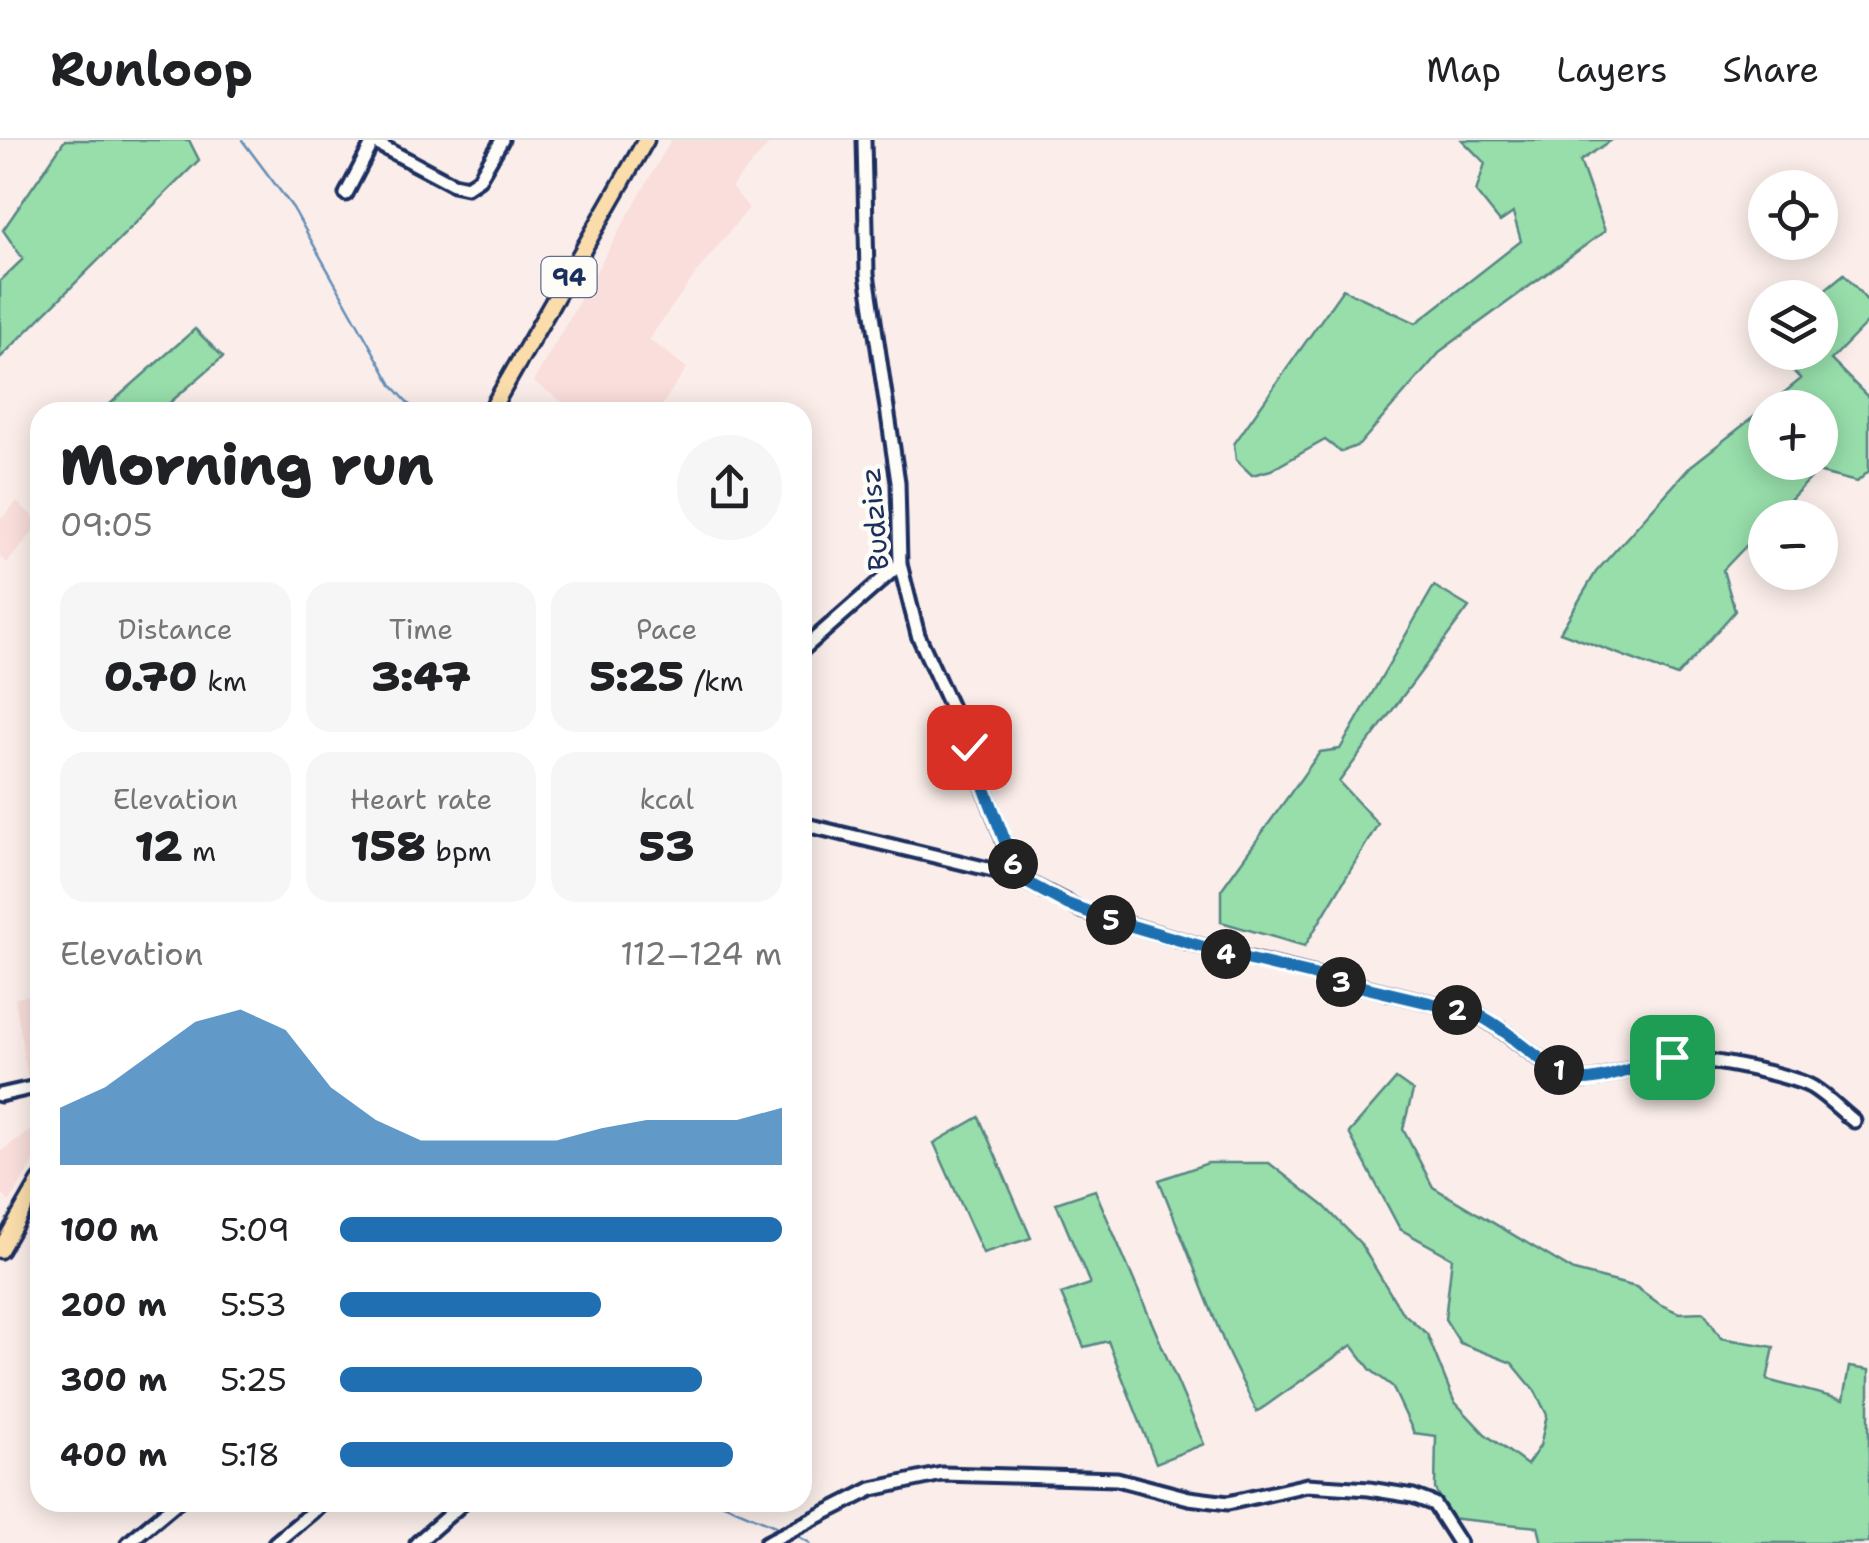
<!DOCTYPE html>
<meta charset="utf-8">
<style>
:root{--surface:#fff;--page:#f6f6f6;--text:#202124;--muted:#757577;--line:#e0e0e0;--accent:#1f6fb2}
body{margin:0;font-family:"Shantell Sans",sans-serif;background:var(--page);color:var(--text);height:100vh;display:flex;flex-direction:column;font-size:38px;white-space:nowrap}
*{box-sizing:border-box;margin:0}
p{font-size:32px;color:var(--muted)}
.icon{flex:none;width:55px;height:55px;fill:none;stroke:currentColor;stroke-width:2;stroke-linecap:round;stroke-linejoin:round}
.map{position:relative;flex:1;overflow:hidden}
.drawer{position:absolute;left:30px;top:262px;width:782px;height:1110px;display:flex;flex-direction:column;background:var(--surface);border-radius:30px;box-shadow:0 5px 25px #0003}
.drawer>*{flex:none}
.buttons{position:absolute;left:1748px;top:30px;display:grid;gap:20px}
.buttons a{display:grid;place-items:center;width:90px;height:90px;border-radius:50%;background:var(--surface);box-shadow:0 5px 25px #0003;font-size:50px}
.pin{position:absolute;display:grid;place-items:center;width:85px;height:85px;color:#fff;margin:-42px;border-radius:20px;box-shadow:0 5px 15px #0006}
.km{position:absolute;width:50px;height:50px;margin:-25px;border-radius:50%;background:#222;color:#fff;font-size:28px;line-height:50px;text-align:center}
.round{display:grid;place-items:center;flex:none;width:105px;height:105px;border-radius:52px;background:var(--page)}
.summary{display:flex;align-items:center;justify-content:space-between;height:170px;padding:0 30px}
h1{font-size:55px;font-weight:800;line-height:75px}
.figures{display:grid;grid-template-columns:repeat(3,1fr);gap:15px;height:170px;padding:10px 30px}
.figures div{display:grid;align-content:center;border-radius:25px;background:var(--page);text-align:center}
.figures b{font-size:42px;font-weight:800}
.figures small{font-size:28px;font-weight:400}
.figures p{font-size:28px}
.chart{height:280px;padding:20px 30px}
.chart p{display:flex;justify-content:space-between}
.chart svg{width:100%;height:180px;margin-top:10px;fill:var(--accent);opacity:.7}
ul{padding:0 30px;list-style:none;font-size:32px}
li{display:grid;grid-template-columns:160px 120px 1fr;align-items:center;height:75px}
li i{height:25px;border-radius:12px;background:var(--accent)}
header{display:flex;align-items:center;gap:60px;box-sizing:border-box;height:140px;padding:0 50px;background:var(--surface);border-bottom:2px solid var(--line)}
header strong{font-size:48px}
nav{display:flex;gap:55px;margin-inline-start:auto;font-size:35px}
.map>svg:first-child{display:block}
</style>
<header>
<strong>Runloop</strong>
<nav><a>Map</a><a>Layers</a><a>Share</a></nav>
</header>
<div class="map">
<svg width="1869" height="1403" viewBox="0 0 1869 1403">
<rect width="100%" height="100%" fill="#fbeeea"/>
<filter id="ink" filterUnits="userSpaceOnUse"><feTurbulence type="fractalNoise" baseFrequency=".01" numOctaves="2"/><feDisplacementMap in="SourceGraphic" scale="20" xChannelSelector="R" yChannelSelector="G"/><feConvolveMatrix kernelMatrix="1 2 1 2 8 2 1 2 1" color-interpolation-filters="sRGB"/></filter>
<g filter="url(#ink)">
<g fill="#f9dedb">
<path d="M671 0H773L731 47 749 68 700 128 649 199 687 228 657 272H642L635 268 632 272H578L533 242Z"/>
<path d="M17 361 40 384 7 423 0 417V380Z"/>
<path d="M40 853V939L28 942 15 858Z"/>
<path d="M34 987 40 994V1012L9 1062 0 1051V1012Z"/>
</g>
<g fill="#97deab" stroke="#598684" stroke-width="2.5">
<path d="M65 0H189L199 20 0 218V141L23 119 3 90Z"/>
<path d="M1462 0H1612L1580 21 1605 91 1442 210 1359 305 1341 312 1325 300 1271 330 1252 335 1236 320 1234 304 1343 149 1416 183 1521 101 1513 73 1500 82 1476 52 1485 23Z"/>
<path d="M1844 134 1869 163V181L1831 220 1869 258V331L1857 342 1817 332 1773 377 1765 378V386L1723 430 1735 471 1677 536 1560 492 1596 432 1691 326 1765 268V322H1820V268H1765L1801 239 1775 213 1820 212V158L1816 157Z"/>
<path d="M195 189 223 217 159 272H101Z"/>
<path d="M1434 446 1469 467 1339 642 1378 684 1305 806 1221 782V750L1320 612 1340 609Z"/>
<path d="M1396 939 1413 951 1403 989 1433 1047 1574 1131 1636 1147 1661 1165 1679 1173 1704 1172 1721 1198 1774 1207 1767 1240 1843 1260 1849 1227 1869 1230V1403H1542L1538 1387 1449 1378 1435 1349 1436 1296 1414 1293 1392 1246 1371 1230 1352 1205 1257 1272 1229 1215 1159 1040 1208 1023H1269L1324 1066 1360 1103 1401 1171 1427 1194 1454 1261 1485 1294 1527 1325 1540 1306 1547 1275 1535 1251 1512 1223 1460 1203 1445 1179 1452 1118 1400 1089 1349 993Z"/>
<path d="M979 977 1031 1098 983 1113 934 1003Z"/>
<path d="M1095 1050 1204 1304 1156 1323 1108 1201 1084 1207 1061 1154 1090 1144 1056 1063Z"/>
</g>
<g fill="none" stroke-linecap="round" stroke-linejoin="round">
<g stroke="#648db7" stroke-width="2.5">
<path d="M242 0 293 68 392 245 416 272"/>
<path d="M719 1362 782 1389"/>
<path d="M794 1394 810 1403"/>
</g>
<defs>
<g id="minor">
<path d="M370 0 453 44 467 47 479 39 502 0"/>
<path d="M864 0 867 134 898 342 900 424 918 495 969 607 1013 725V735"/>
<path d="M346 54 374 0"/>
<path d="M802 510 900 424"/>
<path d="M802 684 1013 735 1083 771 1221 812 1476 874C1507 888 1552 936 1580 940 1601 942 1640 924 1662 919 1686 913 1789 934 1812 947 1827 956 1840 970 1854 981"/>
<path d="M0 955 40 946"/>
<path d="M128 1403 177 1362"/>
<path d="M275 1403 324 1362"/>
<path d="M417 1403 464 1362"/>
<path d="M766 1403 872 1349 942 1334 1117 1339 1189 1358 1228 1363 1307 1345 1369 1349 1413 1356 1434 1364 1459 1403"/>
</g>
<g id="major">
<path d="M490 272 646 0"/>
<path d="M0 1110 40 1041"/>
</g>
</defs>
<use href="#minor" stroke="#1b2f5e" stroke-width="19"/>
<use href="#major" stroke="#1b2f5e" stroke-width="21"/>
<use href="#minor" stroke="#fdfcf7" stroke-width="11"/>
<use href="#major" stroke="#faddab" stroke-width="14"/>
</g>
</g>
<g fill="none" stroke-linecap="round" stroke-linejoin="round" filter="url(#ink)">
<defs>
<path id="route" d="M969 607 1014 725 1013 735 1067 764 1108 779 1234 816 1476 874C1508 887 1553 938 1582 940 1608 941 1645 921 1672 917"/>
</defs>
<use href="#route" stroke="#fff" stroke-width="20"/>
<use href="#route" stroke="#1f6fb2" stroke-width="12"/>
</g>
<g text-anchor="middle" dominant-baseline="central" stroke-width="9" stroke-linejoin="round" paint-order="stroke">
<rect fill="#fdfcf7" stroke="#5f6c8c" stroke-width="2.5" x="541.5" y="117" width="55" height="40" rx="8"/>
<g font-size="25" font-weight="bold" fill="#1b2f5e">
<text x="569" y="137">94</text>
</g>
<g font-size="28" fill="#1b2f5e" stroke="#fdfcf7">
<text transform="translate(874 379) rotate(-95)">Budzisz</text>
</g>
</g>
</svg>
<div class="buttons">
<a><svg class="icon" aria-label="locate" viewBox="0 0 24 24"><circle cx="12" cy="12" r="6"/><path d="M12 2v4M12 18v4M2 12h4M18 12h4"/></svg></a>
<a><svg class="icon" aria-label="layers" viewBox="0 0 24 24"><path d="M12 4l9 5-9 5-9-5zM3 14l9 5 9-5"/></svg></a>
<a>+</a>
<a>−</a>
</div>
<div class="pin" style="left:1672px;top:917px;background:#1e9e55"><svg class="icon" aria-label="arrive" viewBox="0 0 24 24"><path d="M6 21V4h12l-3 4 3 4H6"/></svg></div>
<div class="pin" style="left:969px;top:607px;background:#d93025"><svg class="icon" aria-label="check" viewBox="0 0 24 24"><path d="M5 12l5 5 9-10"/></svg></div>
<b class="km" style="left:1559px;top:930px">1</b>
<b class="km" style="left:1457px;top:870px">2</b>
<b class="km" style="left:1341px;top:842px">3</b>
<b class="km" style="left:1226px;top:814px">4</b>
<b class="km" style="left:1111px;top:780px">5</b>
<b class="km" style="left:1013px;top:724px">6</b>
<section class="drawer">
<div class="summary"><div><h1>Morning run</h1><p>09:05</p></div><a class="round"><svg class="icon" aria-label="share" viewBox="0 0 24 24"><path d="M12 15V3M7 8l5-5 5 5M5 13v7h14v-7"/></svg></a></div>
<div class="figures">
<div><p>Distance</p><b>0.70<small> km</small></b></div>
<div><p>Time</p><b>3:47</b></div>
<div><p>Pace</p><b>5:25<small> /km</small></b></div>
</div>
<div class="figures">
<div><p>Elevation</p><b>12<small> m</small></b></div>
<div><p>Heart rate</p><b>158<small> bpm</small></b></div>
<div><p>kcal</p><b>53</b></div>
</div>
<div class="chart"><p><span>Elevation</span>112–124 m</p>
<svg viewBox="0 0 160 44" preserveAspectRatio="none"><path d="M0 44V30L10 25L20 17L30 9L40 6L50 11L60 25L70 33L80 38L90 38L100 38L110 38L120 35L130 33L140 33L150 33L160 30V44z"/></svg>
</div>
<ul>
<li><b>100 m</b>5:09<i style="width:100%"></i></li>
<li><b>200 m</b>5:53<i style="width:59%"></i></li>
<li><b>300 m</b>5:25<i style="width:82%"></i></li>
<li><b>400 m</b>5:18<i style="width:89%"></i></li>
</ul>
</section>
</div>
